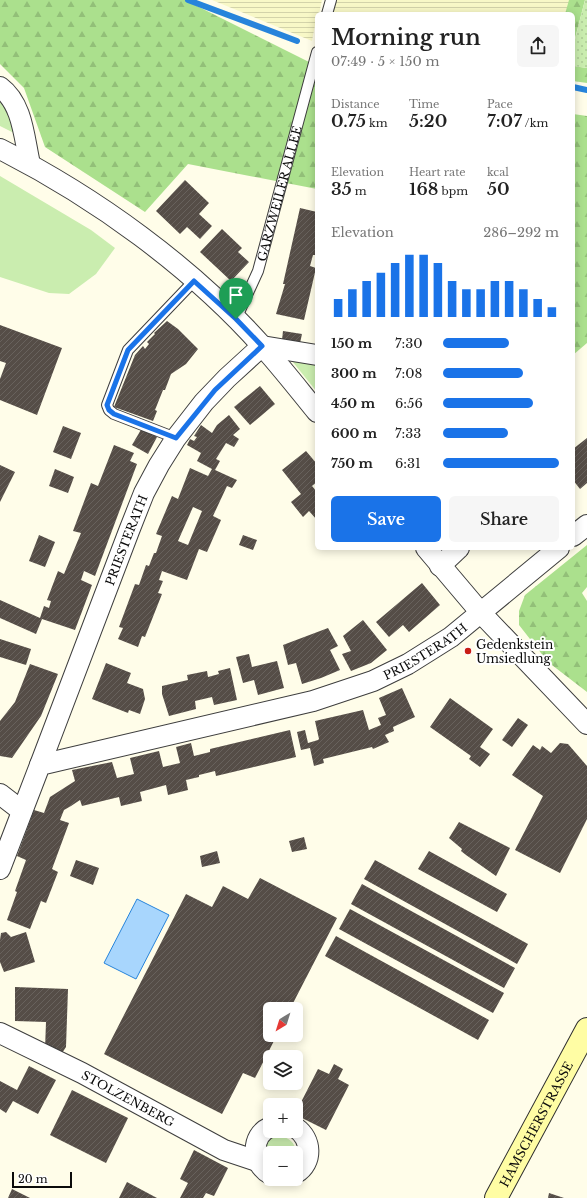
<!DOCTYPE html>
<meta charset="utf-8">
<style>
:root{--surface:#fff;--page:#f6f6f6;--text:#222;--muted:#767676;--accent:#1a73e8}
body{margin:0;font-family:"Libre Baskerville",serif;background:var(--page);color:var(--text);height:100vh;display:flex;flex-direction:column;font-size:15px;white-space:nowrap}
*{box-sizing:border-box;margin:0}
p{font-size:13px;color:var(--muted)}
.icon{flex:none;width:22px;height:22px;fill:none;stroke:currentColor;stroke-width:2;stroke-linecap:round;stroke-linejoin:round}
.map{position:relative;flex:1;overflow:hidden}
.sheet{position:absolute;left:315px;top:12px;width:260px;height:538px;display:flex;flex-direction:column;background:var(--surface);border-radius:6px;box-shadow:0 2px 10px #0003}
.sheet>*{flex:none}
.needle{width:26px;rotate:218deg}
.controls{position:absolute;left:263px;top:1002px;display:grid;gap:8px}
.controls a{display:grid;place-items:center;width:40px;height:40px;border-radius:6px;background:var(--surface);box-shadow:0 2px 10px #0003;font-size:20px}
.scale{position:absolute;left:12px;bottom:10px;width:60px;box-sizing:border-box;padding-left:4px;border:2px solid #0b0b0b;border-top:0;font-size:11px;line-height:14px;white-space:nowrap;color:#0b0b0b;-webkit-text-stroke:3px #fff;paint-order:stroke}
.pin{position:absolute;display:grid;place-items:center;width:34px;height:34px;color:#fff;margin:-41px -17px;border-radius:50% 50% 50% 0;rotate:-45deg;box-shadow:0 0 4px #0007}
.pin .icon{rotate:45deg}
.round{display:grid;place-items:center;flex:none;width:42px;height:42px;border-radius:6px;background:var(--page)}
.headline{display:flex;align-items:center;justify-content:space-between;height:68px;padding:0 16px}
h1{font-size:22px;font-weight:600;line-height:30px}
.stats{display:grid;grid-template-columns:repeat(3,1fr);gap:6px;height:68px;padding:4px 16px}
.stats div{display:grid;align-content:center}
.stats b{font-size:17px;font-weight:600}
.stats small{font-size:11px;font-weight:400}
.stats p{font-size:11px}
.chart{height:112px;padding:8px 16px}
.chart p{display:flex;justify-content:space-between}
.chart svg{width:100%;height:72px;margin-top:4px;stroke:var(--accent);stroke-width:6}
.primary-button{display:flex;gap:8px;margin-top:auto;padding:8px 16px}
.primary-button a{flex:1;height:46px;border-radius:6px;background:var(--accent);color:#fff;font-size:16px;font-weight:600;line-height:46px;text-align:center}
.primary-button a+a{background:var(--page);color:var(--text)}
ul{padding:0 16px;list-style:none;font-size:13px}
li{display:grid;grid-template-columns:64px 48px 1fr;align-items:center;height:30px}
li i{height:10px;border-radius:5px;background:var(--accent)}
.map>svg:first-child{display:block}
</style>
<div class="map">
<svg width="587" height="1198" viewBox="0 0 587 1198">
<defs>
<pattern id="farmland-rules" width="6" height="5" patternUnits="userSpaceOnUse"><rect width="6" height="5" fill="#f8f8c7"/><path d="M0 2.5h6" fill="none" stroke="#d3d3aa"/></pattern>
<pattern id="forest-firs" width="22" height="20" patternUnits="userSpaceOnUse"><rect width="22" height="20" fill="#abe08d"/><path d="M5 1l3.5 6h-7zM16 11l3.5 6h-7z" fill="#92bf78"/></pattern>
<pattern id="park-dots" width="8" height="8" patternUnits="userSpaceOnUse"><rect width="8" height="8" fill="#caedaf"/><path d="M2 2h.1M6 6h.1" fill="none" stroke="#acca95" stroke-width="1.8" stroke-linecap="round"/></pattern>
<pattern id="building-hatch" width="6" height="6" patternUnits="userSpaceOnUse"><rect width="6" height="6" fill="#554d47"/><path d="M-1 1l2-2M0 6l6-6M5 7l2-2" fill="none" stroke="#68625d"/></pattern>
</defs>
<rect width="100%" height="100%" fill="#fffde9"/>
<g fill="url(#farmland-rules)">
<path d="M212 0H322L319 14H317L312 41Z"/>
<path d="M334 0H570L566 14H331Z"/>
</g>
<g fill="#caedaf">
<path d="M0 98 7 106 14 133 0 126Z"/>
<path d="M0 176 91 230 115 248 96 274 69 294 49 293 0 277Z"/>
<path d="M292 361 317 362V392Z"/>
<path d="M274 1135C288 1136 297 1142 296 1156V1153H270V1158L268 1157 264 1149V1141Z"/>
</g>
<g fill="url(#forest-firs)">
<path d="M0 0H185L317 66V189L188 164 145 212 45 147 24 88 0 64Z"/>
<path d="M569 0H585L573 46V14H565Z"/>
<path d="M573 66 587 68V83L573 81Z"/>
<path d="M573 114 587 116V343L573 355Z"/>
<path d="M587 545V587L582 593 587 601V692L548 662 519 625V611L525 595Z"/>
</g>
<path fill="url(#park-dots)" d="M585 0H587V68L573 66V47Z"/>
<path fill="#a8d6fd" stroke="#2784db" d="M137 899 169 915 136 979 104 963Z"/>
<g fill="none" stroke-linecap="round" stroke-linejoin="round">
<g stroke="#2784db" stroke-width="6">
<path d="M188 0 297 41"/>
<path d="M573 87 587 90"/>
</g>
</g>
<g fill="url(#building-hatch)" fill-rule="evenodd">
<path d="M185 180 209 203 199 214 212 226 200 239 187 227 180 234 156 211Z"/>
<path d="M300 208 317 212V255H313L310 266 316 268 304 320 276 314 285 284H283Z"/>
<path d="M222 229 242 248 238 252 249 262 231 281 200 252Z"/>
<path d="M167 321 178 329 198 349 186 364 171 374 165 390H163L155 410 157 411 153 421 114 407 135 355 143 346 145 349 149 344 147 342 155 334 154 333Z"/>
<path d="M0 325 62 348 37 415 0 400V379L6 363 0 361Z"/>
<path d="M283 331 302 334 300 343 282 340Z"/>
<path d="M260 386 275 404 250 425 234 407Z"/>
<path d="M229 415 240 429 233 435 239 439 234 447 226 443 216 459 220 461 215 470 237 480 232 488 227 486 213 516 221 520 207 552 199 549 187 580 162 571 159 580 163 581 158 593 162 594 145 637 142 636 138 647 118 639 123 628 119 627 135 584 139 585 146 565 149 566 154 553H156L162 536 156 534 172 496 178 499 190 468 208 476 212 469 197 461 201 453 187 445 190 439 194 441 197 437 194 436 201 425 212 433 217 425ZM193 507 202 511 188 545 178 541Z"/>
<path d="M63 426 81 433 71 459 53 452Z"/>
<path d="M142 428 157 437 148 454 132 445Z"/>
<path d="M587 438V483L580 489 573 480V449Z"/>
<path d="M114 445 134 453 130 461 137 464 95 576 84 571 81 580 92 585 75 630 42 619 36 634 0 618V600L40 618 44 606 49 608 51 601 47 600 58 571 64 574 81 533 73 531 91 483 98 486Z"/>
<path d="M306 451 317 464V482L312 486 317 492V520L309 511 303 517 291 502 301 494 282 470Z"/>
<path d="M0 465 15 472 0 502Z"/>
<path d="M55 469 74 477 68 493 49 486Z"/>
<path d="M39 535 55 542 45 567 29 561Z"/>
<path d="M243 535 257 540 253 550 239 545Z"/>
<path d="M422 583 440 605 409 632 403 625 389 637 376 622Z"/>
<path d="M363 620 387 650 371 663 351 671 342 654 351 651 343 636Z"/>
<path d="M328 628 338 646 330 650 340 670 321 678 302 684 296 663 288 665 283 645Z"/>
<path d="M0 639 31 649 26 665 0 657Z"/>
<path d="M249 654 252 667 277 661 284 688 258 695 254 680 243 683 236 657Z"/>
<path d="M106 663 131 673 127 683 143 689 145 699 140 714 129 710 128 713 92 699Z"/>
<path d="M30 664 58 674 41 716 12 758 0 756V721L15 702Z"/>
<path d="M230 668 237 700 214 705 212 697 195 701 196 709 169 716 162 694V686L188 680 187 675 207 671 208 677 219 674 218 671Z"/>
<path d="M402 688 415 717 393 727 394 731 385 735 389 742 373 749 372 747 323 759 324 763 314 766 310 748 301 750 297 732 305 730 308 743 318 740 319 739 315 721 363 710 369 730 381 725 378 718 386 715 379 698Z"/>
<path d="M450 698 493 729 480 747 490 754 480 767 469 759 471 756 430 727Z"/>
<path d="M518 718 528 725 512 747 502 740Z"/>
<path d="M290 730 296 757 216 776 215 771 199 775V777L186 780 188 790 168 795 166 785 140 792 142 801 121 806 119 797 82 806 80 800 71 806 64 810 60 820 69 823 52 869 58 872 46 903 41 901 30 929 7 920 17 892 15 891 26 860 17 856 34 810 44 813 50 797 75 781 72 770 112 762 117 778 134 774 130 758 159 751 163 767 180 763 176 747 191 743 194 756 210 752V749Z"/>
<path d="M560 743 568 744 587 766V819L560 873 515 850 543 796 512 775 533 745 540 750 542 746 551 753Z"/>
<path d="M459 822 510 848 496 876 466 855 461 851 462 849 449 838Z"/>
<path d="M304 837 307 849 292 852 289 841Z"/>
<path d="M217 851 220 863 202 867 200 856Z"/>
<path d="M429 851 507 894 497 912 418 869Z"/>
<path d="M76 860 99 868 93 885 70 876Z"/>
<path d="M375 860 528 944 517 964 364 879Z"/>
<path d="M260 878 337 918 290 1009H270V1035H277L255 1078 243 1073 222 1114 104 1054 186 894 212 907 223 886 248 899Z"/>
<path d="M362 884 515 968 504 988 351 904Z"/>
<path d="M350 909 504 993 493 1013 339 929Z"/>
<path d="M6 932 11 937 26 932 35 962 4 972 0 962V940L1 933Z"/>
<path d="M336 936 489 1020 478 1040 325 956Z"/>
<path d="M15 987 68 989 66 1047 60 1056 45 1049 46 1022 15 1021Z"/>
<path d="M334 1064 343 1069 338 1079 349 1085 326 1130 296 1115V1112L318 1069 329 1074Z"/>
<path d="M29 1066 56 1080 38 1114 13 1101 6 1113 0 1109V1081L17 1090Z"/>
<path d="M72 1090 128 1118 106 1163 50 1135Z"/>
<path d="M194 1150 228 1168 214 1196 206 1193 203 1198H180L188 1183 180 1179Z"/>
<path d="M127 1182 157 1198H119Z"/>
<path d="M12 1189 30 1198H8Z"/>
<path d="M549 1193 564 1198H548Z"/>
</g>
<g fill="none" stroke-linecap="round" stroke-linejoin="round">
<defs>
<g id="lane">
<path d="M327 14 331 0"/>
<path id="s1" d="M236 319 258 271 317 52"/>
<path d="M176 438 114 414 109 410 107 405 128 350 194 281"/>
</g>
<g id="street">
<path d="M0 87C23 104 24 138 30 164"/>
<path d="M0 149C95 197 192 267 263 347 282 368 299 390 317 412"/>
<path d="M573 536 587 525"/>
<path d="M426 548 481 613 587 724"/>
<path d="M440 566 459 548"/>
<path id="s2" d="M40 765 129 531 144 493 159 465 176 438 204 402 227 378 262 346 317 355"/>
<path d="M0 794 22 811"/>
<path id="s3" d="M0 869 40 765 313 701 373 681 408 664 451 637 559 548"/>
<path id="s4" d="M0 1033 82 1073 224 1150 257 1161"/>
<path d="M270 1127C250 1136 252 1164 270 1174"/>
<path d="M296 1128C312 1139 313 1163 296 1173"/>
</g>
<g id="secondary">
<path id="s5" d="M496 1198 587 1029"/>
</g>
</defs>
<use href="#lane" stroke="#3e3e3e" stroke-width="12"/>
<use href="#street" stroke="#3e3e3e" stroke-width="22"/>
<use href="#secondary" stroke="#2d2d2d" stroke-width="24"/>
<use href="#lane" stroke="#fff" stroke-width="10"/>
<use href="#street" stroke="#fff" stroke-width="20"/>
<use href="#secondary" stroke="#fffda4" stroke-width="22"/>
</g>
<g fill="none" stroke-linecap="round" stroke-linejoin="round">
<defs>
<path id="route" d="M194 281 236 319 262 346 215 390 176 438 114 414 109 410 107 405 128 350Z"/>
</defs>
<use href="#route" stroke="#fff" stroke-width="8"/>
<use href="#route" stroke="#1a73e8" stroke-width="5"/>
</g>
<circle fill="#c91d16" stroke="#fff" stroke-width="1.5" cx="468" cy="651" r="4"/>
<g text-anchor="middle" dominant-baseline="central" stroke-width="4" stroke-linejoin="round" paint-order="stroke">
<g font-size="12" fill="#0b0b0b" stroke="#fff">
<text stroke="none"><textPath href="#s1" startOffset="133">GARZWEILER ALLEE</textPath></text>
<text stroke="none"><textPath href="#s2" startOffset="241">PRIESTERATH</textPath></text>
<text stroke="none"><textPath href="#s3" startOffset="515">PRIESTERATH</textPath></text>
<text stroke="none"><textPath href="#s4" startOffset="144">STOLZENBERG</textPath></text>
<text stroke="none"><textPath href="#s5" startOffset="84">HAMSCHERSTRASSE</textPath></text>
</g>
<g font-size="12" fill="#0b0b0b" stroke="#fff" text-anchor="start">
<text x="476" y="644">Gedenkstein<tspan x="476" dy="14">Umsiedlung</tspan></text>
</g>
</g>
</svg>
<div class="controls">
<a><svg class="needle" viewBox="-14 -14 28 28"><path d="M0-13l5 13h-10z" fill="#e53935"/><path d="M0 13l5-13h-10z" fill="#767676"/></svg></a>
<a><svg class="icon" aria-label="layers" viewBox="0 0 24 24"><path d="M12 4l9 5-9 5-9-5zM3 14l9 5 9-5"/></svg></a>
<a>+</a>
<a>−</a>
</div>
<div class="scale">20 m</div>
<div class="pin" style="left:236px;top:319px;background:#1e9e55"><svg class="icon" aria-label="arrive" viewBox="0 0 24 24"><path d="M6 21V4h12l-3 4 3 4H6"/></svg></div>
<section class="sheet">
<div class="headline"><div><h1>Morning run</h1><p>07:49 · 5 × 150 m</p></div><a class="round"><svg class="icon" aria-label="share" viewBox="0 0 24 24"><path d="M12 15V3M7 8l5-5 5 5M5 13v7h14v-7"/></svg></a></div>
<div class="stats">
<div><p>Distance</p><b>0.75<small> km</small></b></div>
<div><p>Time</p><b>5:20</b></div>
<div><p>Pace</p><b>7:07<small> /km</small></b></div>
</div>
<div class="stats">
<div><p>Elevation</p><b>35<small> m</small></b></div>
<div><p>Heart rate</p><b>168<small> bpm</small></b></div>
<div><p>kcal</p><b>50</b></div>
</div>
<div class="chart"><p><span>Elevation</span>286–292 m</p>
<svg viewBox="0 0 160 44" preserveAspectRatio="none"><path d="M5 44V33M15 44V27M25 44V22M35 44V17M45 44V11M55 44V6M65 44V6M75 44V11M85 44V22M95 44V27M105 44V27M115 44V22M125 44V22M135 44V27M145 44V33M155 44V38"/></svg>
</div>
<ul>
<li><b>150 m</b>7:30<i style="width:57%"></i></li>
<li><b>300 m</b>7:08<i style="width:69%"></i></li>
<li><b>450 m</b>6:56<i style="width:78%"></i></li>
<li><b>600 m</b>7:33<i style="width:56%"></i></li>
<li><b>750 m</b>6:31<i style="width:100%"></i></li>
</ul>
<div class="primary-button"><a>Save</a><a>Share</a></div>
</section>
</div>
